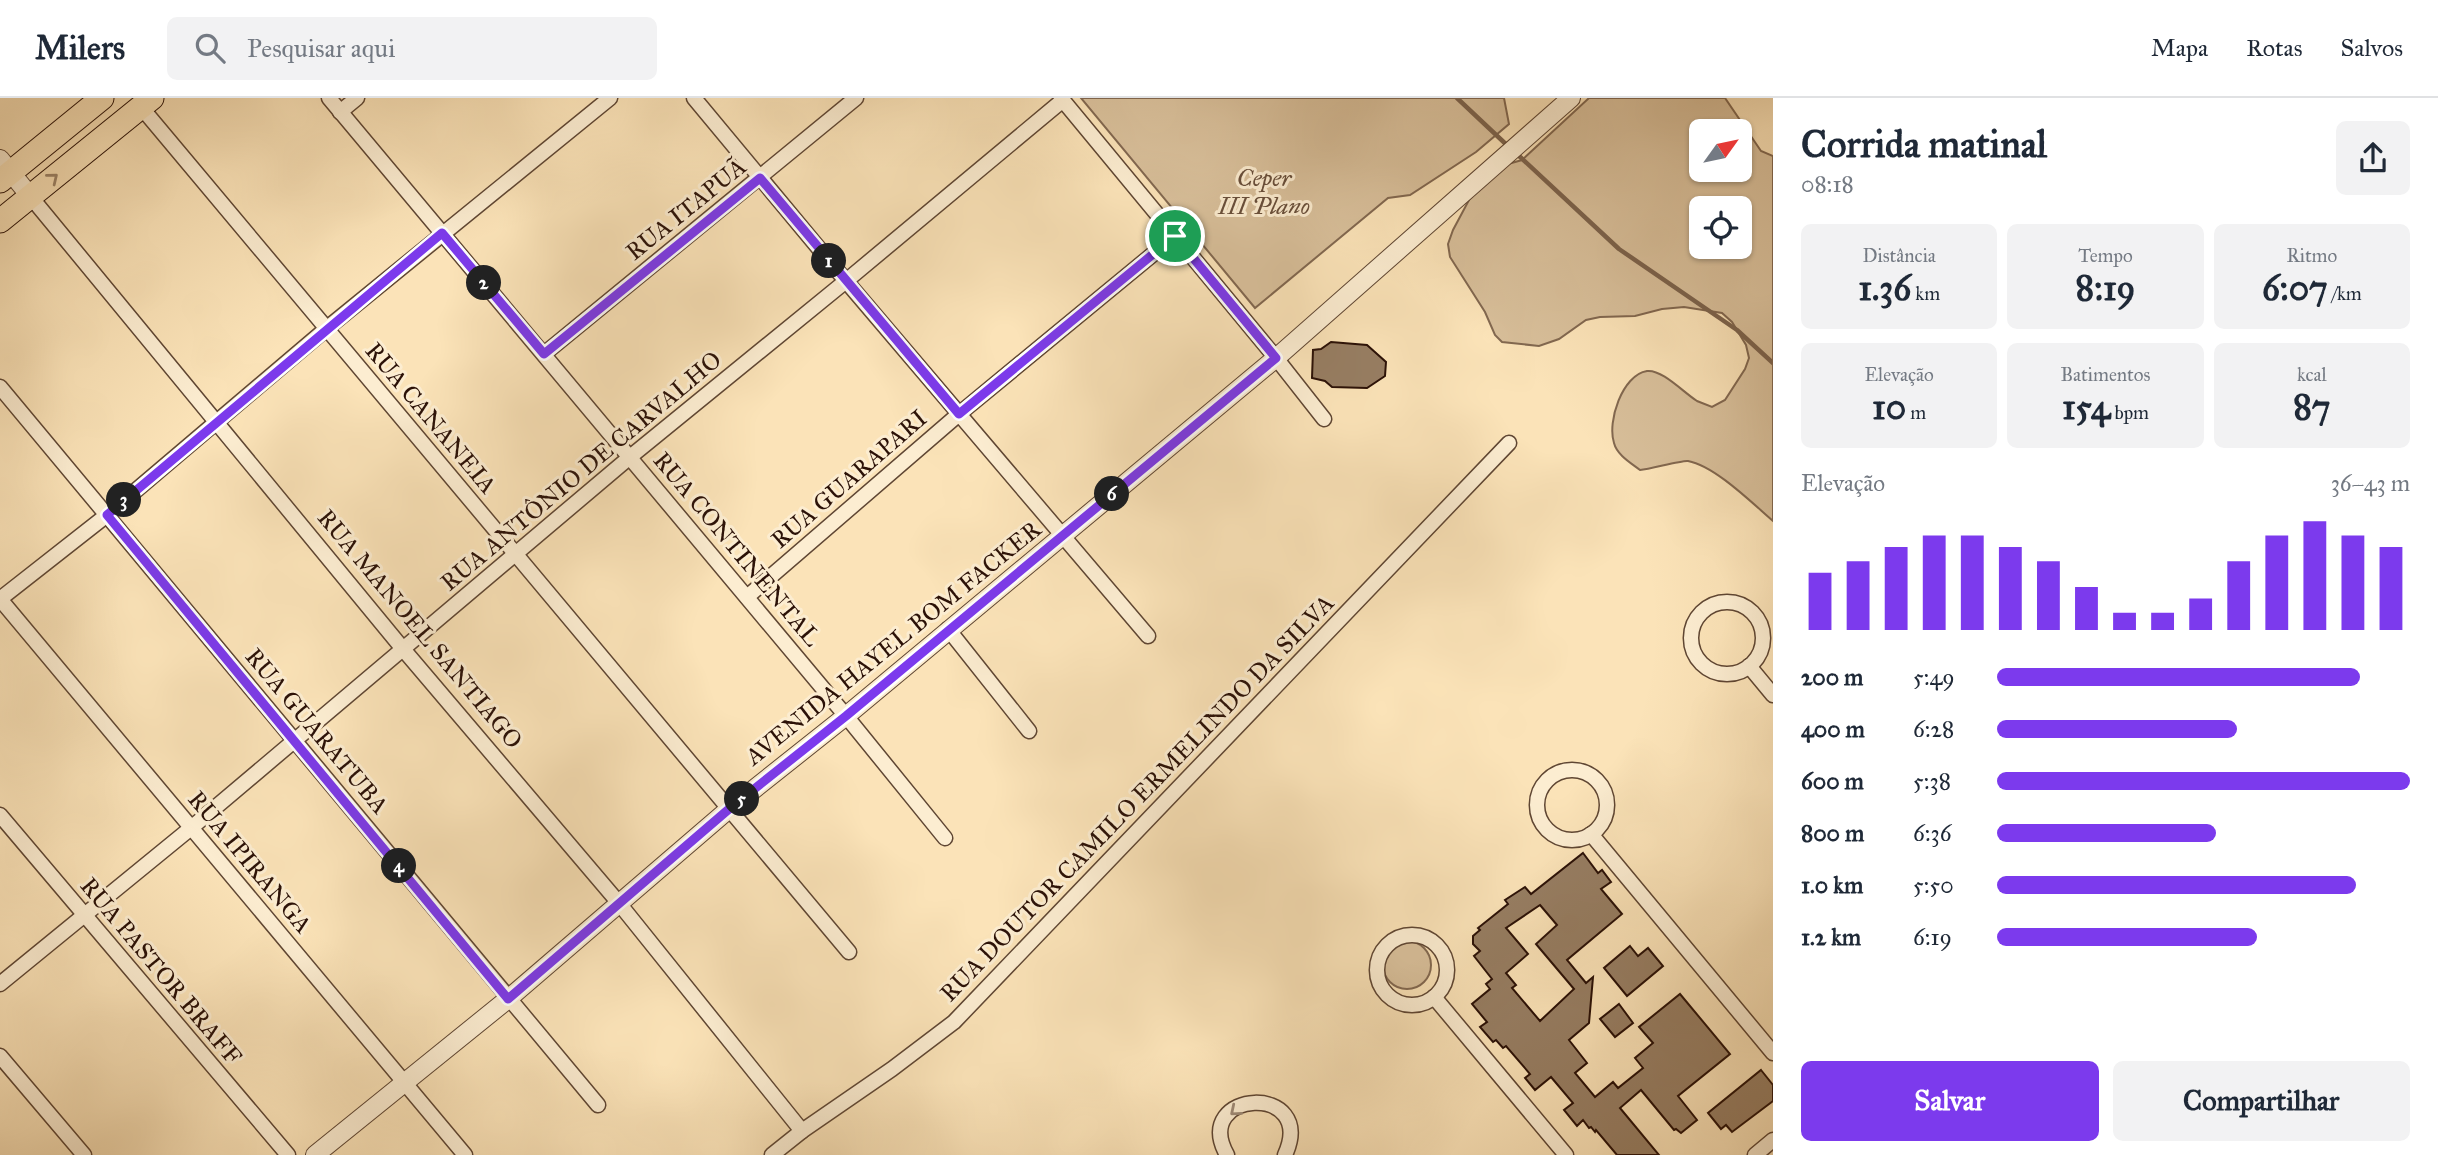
<!DOCTYPE html>
<html lang="pt">
<meta charset="utf-8">
<style>
:root{--surface:#fff;--page:#f2f2f3;--text:#1f2937;--muted:#747a83;--line:#e0e1e3;--accent:#7c3aed}
body{margin:0;font-family:"IM FELL Great Primer",serif;background:var(--page);color:var(--text);height:100vh;display:flex;flex-direction:column;font-size:26px;white-space:nowrap}
*{box-sizing:border-box;margin:0}
p{font-size:23px;color:var(--muted)}
.icon{flex:none;width:38px;height:38px;fill:none;stroke:currentColor;stroke-width:2;stroke-linecap:round;stroke-linejoin:round}
.map{position:relative;flex:1;overflow:hidden}
.details{display:flex;flex-direction:column;background:var(--surface);width:665px}
.details>*{flex:none}
.needle{width:46px;rotate:57deg}
.controls{position:absolute;left:1689px;top:21px;display:grid;gap:14px}
.controls a{display:grid;place-items:center;width:63px;height:63px;border-radius:10px;background:var(--surface);box-shadow:0 2px 5px #0004;font-size:35px}
.pin{position:absolute;display:grid;place-items:center;width:60px;height:60px;color:#fff;margin:-30px;border:4px solid #fff;border-radius:50%;box-shadow:0 2px 7px #0007}
.km{position:absolute;width:35px;height:35px;margin:-18px;border-radius:50%;background:#222;color:#fff;font-size:19px;line-height:35px;text-align:center}
.round{display:grid;place-items:center;flex:none;width:74px;height:74px;border-radius:10px;background:var(--page)}
.headline{display:flex;align-items:center;justify-content:space-between;height:119px;padding:0 28px}
h1{font-size:38px;font-weight:700;line-height:52px}
.metrics{display:grid;grid-template-columns:repeat(3,1fr);gap:10px;height:119px;padding:7px 28px}
.metrics div{display:grid;align-content:center;border-radius:10px;background:var(--page);text-align:center}
.metrics b{font-size:35px;font-weight:700}
.metrics small{font-size:19px;font-weight:400}
.metrics p{font-size:19px}
.chart{height:196px;padding:14px 28px}
.chart p{display:flex;justify-content:space-between}
.chart svg{width:100%;height:126px;margin-top:7px;stroke:var(--accent);stroke-width:6}
.primary-button{display:flex;gap:14px;margin-top:auto;padding:14px 28px}
.primary-button a{flex:1;height:80px;border-radius:10px;background:var(--accent);color:#fff;font-size:28px;font-weight:700;line-height:80px;text-align:center}
.primary-button a+a{background:var(--page);color:var(--text)}
ul{padding:0 28px;list-style:none;font-size:23px}
li{display:grid;grid-template-columns:112px 84px 1fr;align-items:center;height:52px}
li i{height:18px;border-radius:9px;background:var(--accent)}
header{display:flex;align-items:center;gap:42px;box-sizing:border-box;height:98px;padding:0 35px;background:var(--surface);border-bottom:2px solid var(--line)}
header strong{font-size:33px}
nav{display:flex;gap:38px;margin-inline-start:auto;font-size:24px}
.search{width:490px;height:63px;background:var(--page);display:flex;align-items:center;gap:18px;box-sizing:border-box;padding:0 24px;border-radius:10px;color:var(--muted);font-size:26px}
main{display:flex;flex:1;min-height:0}
.map>svg:first-child{display:block}
</style>
<header>
<strong>Milers</strong>
<div class="search"><svg class="icon" aria-label="search" viewBox="0 0 24 24"><circle cx="10" cy="10" r="6"/><path d="M15 15l6 6"/></svg>Pesquisar aqui</div>
<nav><a>Mapa</a><a>Rotas</a><a>Salvos</a></nav>
</header>
<main>
<div class="map">
<svg width="1773" height="1057" viewBox="0 0 1773 1057">
<rect width="100%" height="100%" fill="#fbe3b8"/>
<filter id="stains"><feTurbulence type="fractalNoise" baseFrequency=".00286" numOctaves="4"/><feColorMatrix values="0 0 0 0 .2 0 0 0 0 .09 0 0 0 0 .02 0 0 0 .5 -.17"/></filter>
<radialGradient id="worn" r=".72"><stop offset=".6" stop-color="#630" stop-opacity="0"/><stop offset="1" stop-color="#630" stop-opacity=".3"/></radialGradient>
<g fill="#d8bf9a" stroke="#826850" stroke-width="2" fill-rule="evenodd">
<path d="M1081 0H1504L1509 26 1476 54 1410 97 1388 100 1255 210Z"/>
<path d="M1589 0H1725L1761 53 1773 58V423C1752 405 1715 368 1688 363 1682 362 1651 371 1640 372 1631 365 1617 357 1614 345 1607 324 1622 277 1647 273 1662 271 1684 295 1697 303 1702 305 1707 307 1712 309L1725 302 1745 271 1749 260 1746 247 1732 224 1722 215 1684 209 1662 211 1635 218 1600 219 1586 222 1559 241 1539 248 1502 244 1495 237 1485 214 1450 159 1448 146 1453 132 1469 102 1487 79 1508 66 1522 62ZM1701 33H1740V72H1701ZM1701 110H1740V149H1701Z"/>
<circle cx="1407" cy="867" r="24"/>
</g>
<g fill="none" stroke-linecap="round" stroke-linejoin="round">
<g stroke="#7d644d" stroke-width="4.5">
<path d="M1457 0 1510 50"/>
<path d="M1517 56 1619 151 1737 232 1773 265"/>
</g>
</g>
<g fill="#977e63" stroke="#2b1107" stroke-width="2" fill-rule="evenodd">
<path d="M1331 244 1367 247 1386 264 1385 278 1367 290 1332 289 1325 283 1312 280 1313 252 1321 251Z"/>
<path d="M1583 755 1598 775 1602 772 1611 784 1601 791 1622 816 1567 862 1586 885 1593 879 1589 925 1569 942 1587 965 1575 975 1595 999 1613 984 1618 990 1643 970 1635 960 1653 945 1639 929 1680 896 1730 956 1678 998 1697 1022 1681 1035 1676 1031 1674 1032 1641 992 1620 1010 1659 1057H1617L1596 1032 1595 1034 1591 1029 1589 1030 1583 1022 1577 1028 1564 1012 1573 1005 1551 979 1535 992 1525 980 1530 976 1506 948 1503 950 1496 942 1493 944 1480 929 1487 924 1472 906 1490 891 1486 886 1492 881 1474 858 1480 853 1473 846V838L1480 832 1478 830 1508 806 1505 802 1525 789 1531 796ZM1540 807 1557 827 1536 846 1574 891 1540 923 1512 890 1516 887 1506 875 1528 856 1506 830Z"/>
<path d="M1630 848 1638 858 1648 850 1663 868 1627 898 1604 870Z"/>
<path d="M1619 906 1633 925 1615 939 1600 921Z"/>
<path d="M1761 972 1773 987V1003L1732 1034 1726 1027 1721 1031 1708 1015Z"/>
</g>
<g fill="none" stroke-linecap="round" stroke-linejoin="round">
<defs>
<g id="minor">
<path d="M329 0 846 618 945 740"/>
<path d="M694 0 846 183 1148 538"/>
<path d="M1061 0 1276 260 1324 321"/>
<path d="M141 9 849 854"/>
<path d="M340 14 357 0"/>
<path d="M30 98 403 551 618 804 802 1033"/>
<path d="M544 256 856 0"/>
<path d="M0 289 598 1007"/>
<path d="M747 499 959 316 1175 138"/>
<path d="M0 501 107 417 326 231 610 0"/>
<path d="M0 501 465 1057"/>
<circle cx="1727" cy="540" r="36"/>
<path d="M948 531 1029 633"/>
<path d="M1749 568 1773 597"/>
<circle cx="1572" cy="707" r="35"/>
<path d="M0 717 288 1057"/>
<path d="M1591 736 1773 955"/>
<circle cx="1412" cy="872" r="35"/>
<path d="M0 886 191 730 630 359 846 183 1063 2"/>
<path d="M1434 899 1566 1057"/>
<path d="M0 958 84 1057"/>
<path d="M772 1057 802 1033 892 971 954 924 1509 345"/>
<path d="M1227 1057C1190 991 1318 984 1285 1057"/>
<path d="M1755 1057 1773 1042"/>
</g>
<g id="tertiary">
<path d="M0 61 30 98"/>
<path d="M315 1057 508 901 729 711 846 618 1276 260 1571 0"/>
</g>
<g id="primary">
<path d="M0 83 102 0"/>
<path d="M0 123 152 0"/>
</g>
</defs>
<use href="#minor" stroke="#5f4633" stroke-width="17"/>
<use href="#tertiary" stroke="#5f4633" stroke-width="20"/>
<use href="#primary" stroke="#2b1107" stroke-width="25"/>
<use href="#minor" stroke="#fcedd1" stroke-width="14"/>
<use href="#tertiary" stroke="#fcedd1" stroke-width="18"/>
<use href="#primary" stroke="#fbe3b8" stroke-width="23"/>
</g>
<defs><path id="oneway-chevron" d="M-2-3.5L2.5 0L-2 3.5" fill="none" stroke-width="1.6" stroke-linecap="round" stroke-linejoin="round" transform="scale(1.75)"/></defs>
<use stroke="#9d8468" href="#oneway-chevron" transform="translate(53 80) rotate(-39)"/>
<use stroke="#9e8a76" href="#oneway-chevron" transform="translate(1235 1013) rotate(140)"/>
<g fill="none" stroke-linecap="round" stroke-linejoin="round">
<defs>
<path id="route" d="M760 80 959 316 1175 138 1276 260 846 618 729 711 508 901 107 417 442 135 544 256Z"/>
</defs>
<use href="#route" stroke="#fff" stroke-width="14"/>
<use href="#route" stroke="#7c3aed" stroke-width="9"/>
</g>
<g text-anchor="middle" dominant-baseline="central" stroke-width="6" stroke-linejoin="round" paint-order="stroke">
<g font-size="24" font-style="italic" fill="#684e3a" stroke="#fcedd1">
<text x="1264" y="80">Ceper<tspan x="1264" dy="28">III Plano</tspan></text>
</g>
<g font-size="24" fill="#2b1107" stroke="#fcedd1">
<text transform="translate(686 111) rotate(-39)">RUA ITAPUÃ</text>
<text transform="translate(431 320) rotate(50)">RUA CANANEIA</text>
<text transform="translate(581 373) rotate(-40)">RUA ANTÔNIO DE CARVALHO</text>
<text transform="translate(849 381) rotate(-41)">RUA GUARAPARI</text>
<text transform="translate(737 451) rotate(50)">RUA CONTINENTAL</text>
<text transform="translate(420 531) rotate(50)">RUA MANOEL SANTIAGO</text>
<text transform="translate(893 545) rotate(-39)">AVENIDA HAYEL BOM FACKER</text>
<text transform="translate(317 633) rotate(50)">RUA GUARATUBA</text>
<text transform="translate(1137 700) rotate(-46)">RUA DOUTOR CAMILO ERMELINDO DA SILVA</text>
<text transform="translate(250 764) rotate(50)">RUA IPIRANGA</text>
<text transform="translate(161 873) rotate(50)">RUA PASTOR BRAFF</text>
</g>
</g>
<rect width="100%" height="100%" filter="url(#stains)"/>
<rect width="100%" height="100%" fill="url(#worn)"/>
</svg>
<div class="controls">
<a><svg class="needle" viewBox="-14 -14 28 28"><path d="M0-13l5 13h-10z" fill="#e53935"/><path d="M0 13l5-13h-10z" fill="#747a83"/></svg></a>
<a><svg class="icon" aria-label="locate" viewBox="0 0 24 24"><circle cx="12" cy="12" r="6"/><path d="M12 2v4M12 18v4M2 12h4M18 12h4"/></svg></a>
</div>
<div class="pin" style="left:1175px;top:138px;background:#1e9e55"><svg class="icon" aria-label="arrive" viewBox="0 0 24 24"><path d="M6 21V4h12l-3 4 3 4H6"/></svg></div>
<b class="km" style="left:829px;top:163px">1</b>
<b class="km" style="left:484px;top:185px">2</b>
<b class="km" style="left:124px;top:402px">3</b>
<b class="km" style="left:399px;top:768px">4</b>
<b class="km" style="left:742px;top:701px">5</b>
<b class="km" style="left:1112px;top:396px">6</b>
</div>
<section class="details">
<div class="headline"><div><h1>Corrida matinal</h1><p>08:18</p></div><a class="round"><svg class="icon" aria-label="share" viewBox="0 0 24 24"><path d="M12 15V3M7 8l5-5 5 5M5 13v7h14v-7"/></svg></a></div>
<div class="metrics">
<div><p>Distância</p><b>1.36<small> km</small></b></div>
<div><p>Tempo</p><b>8:19</b></div>
<div><p>Ritmo</p><b>6:07<small> /km</small></b></div>
</div>
<div class="metrics">
<div><p>Elevação</p><b>10<small> m</small></b></div>
<div><p>Batimentos</p><b>154<small> bpm</small></b></div>
<div><p>kcal</p><b>87</b></div>
</div>
<div class="chart"><p><span>Elevação</span>36–43 m</p>
<svg viewBox="0 0 160 44" preserveAspectRatio="none"><path d="M5 44V24M15 44V20M25 44V15M35 44V11M45 44V11M55 44V15M65 44V20M75 44V29M85 44V38M95 44V38M105 44V33M115 44V20M125 44V11M135 44V6M145 44V11M155 44V15"/></svg>
</div>
<ul>
<li><b>200 m</b>5:49<i style="width:88%"></i></li>
<li><b>400 m</b>6:28<i style="width:58%"></i></li>
<li><b>600 m</b>5:38<i style="width:100%"></i></li>
<li><b>800 m</b>6:36<i style="width:53%"></i></li>
<li><b>1.0 km</b>5:50<i style="width:87%"></i></li>
<li><b>1.2 km</b>6:19<i style="width:63%"></i></li>
</ul>
<div class="primary-button"><a>Salvar</a><a>Compartilhar</a></div>
</section>
</main>
